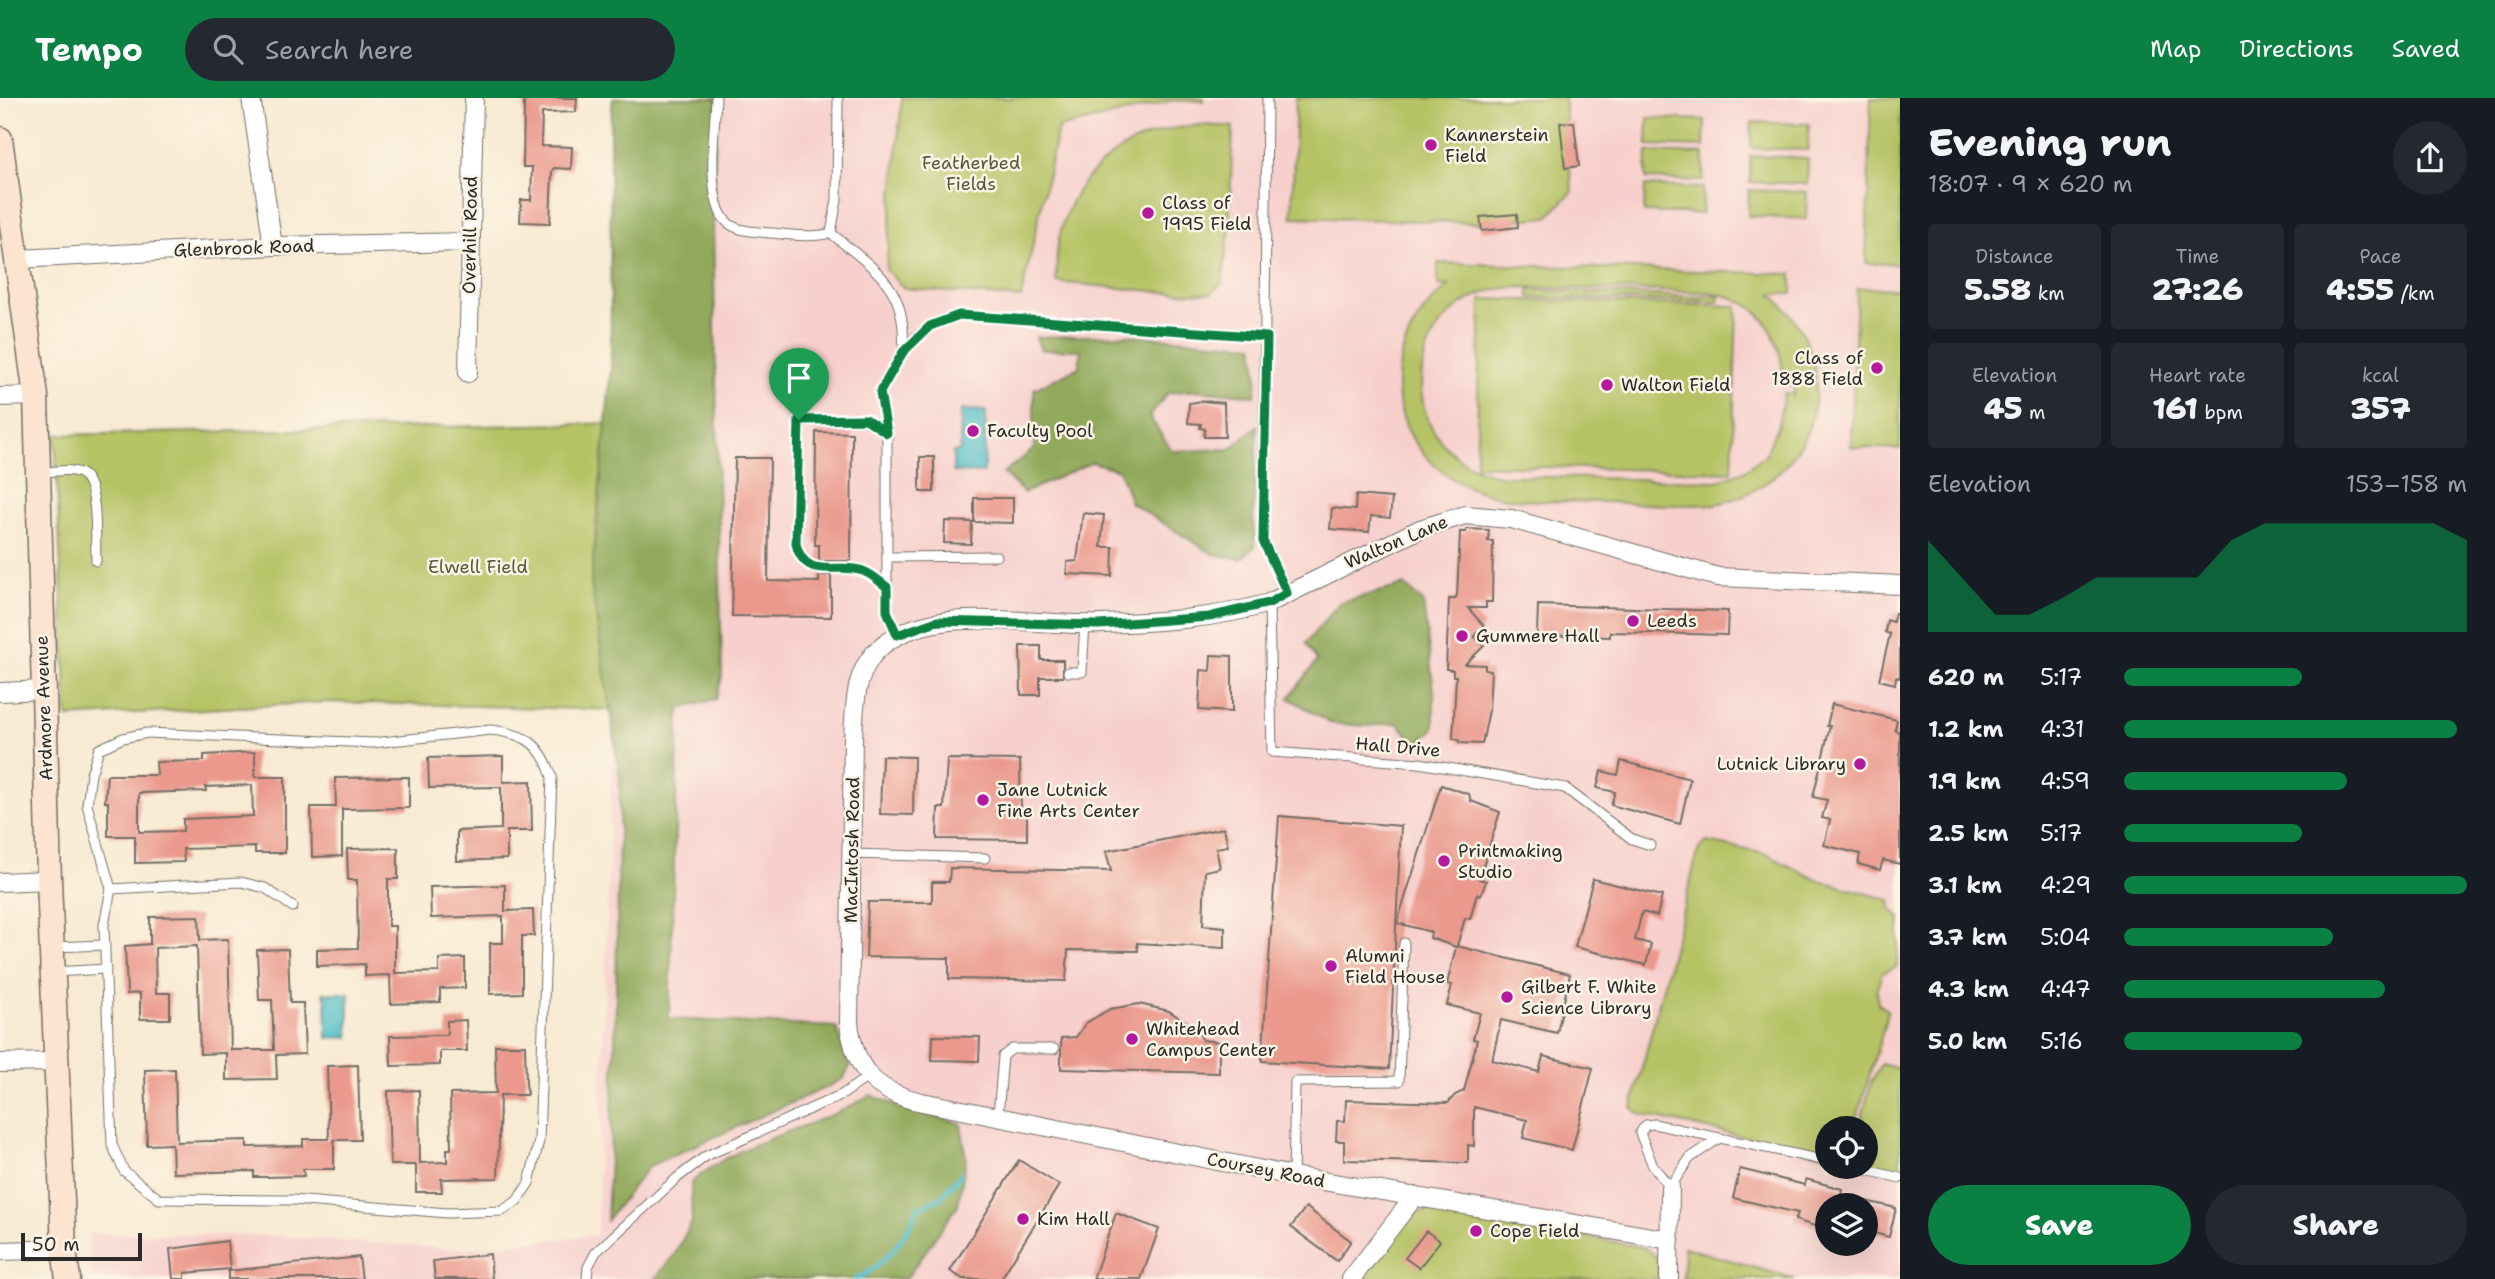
<!DOCTYPE html>
<meta charset="utf-8">
<style>
:root{--surface:#171b24;--page:#242831;--text:#f1f3f6;--muted:#9ea1a6;--accent:#0b8043}
body{margin:0;font-family:"Shantell Sans",sans-serif;background:var(--page);color:var(--text);height:100vh;display:flex;flex-direction:column;font-size:26px;white-space:nowrap}
*{box-sizing:border-box;margin:0}
p{font-size:23px;color:var(--muted)}
.icon{flex:none;width:38px;height:38px;fill:none;stroke:currentColor;stroke-width:2;stroke-linecap:round;stroke-linejoin:round}
.map{position:relative;flex:1;overflow:hidden}
.side{display:flex;flex-direction:column;background:var(--surface);width:595px}
.side>*{flex:none}
.tools{position:absolute;left:1815px;top:1018px;display:grid;gap:14px}
.tools a{display:grid;place-items:center;width:63px;height:63px;border-radius:50%;background:var(--surface);box-shadow:0 7px 28px #0002;font-size:35px}
.scale{position:absolute;left:21px;bottom:18px;width:121px;box-sizing:border-box;padding-left:7px;border:4px solid #2b2b2b;border-top:0;font-size:19px;line-height:24px;white-space:nowrap;color:#2b2b2b;-webkit-text-stroke:5px #fcf5e5;paint-order:stroke}
.pin{position:absolute;display:grid;place-items:center;width:60px;height:60px;color:#fff;margin:-72px -30px;border-radius:50% 50% 50% 0;rotate:-45deg;box-shadow:0 0 7px #0007}
.pin .icon{rotate:45deg}
.round{display:grid;place-items:center;flex:none;width:74px;height:74px;border-radius:37px;background:var(--page)}
.overview{display:flex;align-items:center;justify-content:space-between;height:119px;padding:0 28px}
h1{font-size:38px;font-weight:800;line-height:52px}
.figures{display:grid;grid-template-columns:repeat(3,1fr);gap:10px;height:119px;padding:7px 28px}
.figures div{display:grid;align-content:center;border-radius:7px;background:var(--page);text-align:center}
.figures b{font-size:30px;font-weight:800}
.figures small{font-size:19px;font-weight:400}
.figures p{font-size:19px}
.chart{height:196px;padding:14px 28px}
.chart p{display:flex;justify-content:space-between}
.chart svg{width:100%;height:126px;margin-top:7px;fill:var(--accent);opacity:.7}
.primary-button{display:flex;gap:14px;margin-top:auto;padding:14px 28px}
.primary-button a{flex:1;height:80px;border-radius:42px;background:var(--accent);color:#fff;font-size:28px;font-weight:800;line-height:80px;text-align:center}
.primary-button a+a{background:var(--page);color:var(--text)}
ul{padding:0 28px;list-style:none;font-size:23px}
li{display:grid;grid-template-columns:112px 84px 1fr;align-items:center;height:52px}
li i{height:18px;border-radius:9px;background:var(--accent)}
header{display:flex;align-items:center;gap:42px;box-sizing:border-box;height:98px;padding:0 35px;background:var(--accent);color:#fff}
header strong{font-size:33px}
nav{display:flex;gap:38px;margin-inline-start:auto;font-size:24px}
.search{width:490px;height:63px;background:var(--page);display:flex;align-items:center;gap:18px;box-sizing:border-box;padding:0 24px;border-radius:38px;color:var(--muted);font-size:26px}
main{display:flex;flex:1;min-height:0}
.map>svg:first-child{display:block}
</style>
<header>
<strong>Tempo</strong>
<div class="search"><svg class="icon" aria-label="search" viewBox="0 0 24 24"><circle cx="10" cy="10" r="6"/><path d="M15 15l6 6"/></svg>Search here</div>
<nav><a>Map</a><a>Directions</a><a>Saved</a></nav>
</header>
<main>
<div class="map">
<svg width="1900" height="1181" viewBox="0 0 1900 1181">
<rect width="100%" height="100%" fill="#fcf5e5"/>
<filter id="ink" filterUnits="userSpaceOnUse"><feTurbulence type="fractalNoise" baseFrequency=".0143" numOctaves="2"/><feDisplacementMap in="SourceGraphic" scale="14" xChannelSelector="R" yChannelSelector="G"/><feConvolveMatrix kernelMatrix="1 2 1 2 8 2 1 2 1" color-interpolation-filters="sRGB"/></filter>
<filter id="wash" filterUnits="userSpaceOnUse"><feTurbulence type="fractalNoise" baseFrequency=".00686" numOctaves="4" result="noise"/><feDisplacementMap in="SourceGraphic" scale="28" xChannelSelector="R" yChannelSelector="G"/><feGaussianBlur stdDeviation="1.57" result="paint"/><feColorMatrix in="noise" values="0 0 0 0 0 0 0 0 0 0 0 0 0 0 0 0 0 1.4 0 .05"/><feComposite in="paint" operator="in"/></filter>
<g filter="url(#wash)">
<rect width="100%" height="100%" fill="#f8ead3"/>
<path fill="#f7d0cd" fill-rule="evenodd" d="M633 0H1900V1181H92L88 1135 279 1138 454 1151 597 1137ZM1827 1031H1866V1069H1827ZM1827 1108H1866V1146H1827Z"/>
<g fill="#b5c365" stroke="#707748" stroke-width="2" fill-rule="evenodd">
<path d="M902 0H1204V3H1171L1058 30 1021 200 904 190 886 172Z"/>
<path d="M1296 0H1564L1572 94 1548 119 1481 125 1292 119Z"/>
<path d="M1871 0H1900V166L1866 165Z"/>
<path d="M1648 20 1705 22 1704 49 1647 47Z"/>
<path d="M1752 24 1809 26 1808 52 1751 50Z"/>
<path d="M1203 27 1233 29 1229 135 1222 185 1211 195 1163 194 1056 184C1057 170 1056 155 1059 141 1073 69 1134 31 1203 27Z"/>
<path d="M1647 54 1704 56 1703 83 1646 81Z"/>
<path d="M1750 58 1808 60 1807 86 1750 84Z"/>
<path d="M1645 88 1703 90 1702 116 1644 114Z"/>
<path d="M1749 92 1807 94 1806 121 1748 118Z"/>
<path d="M1438 165 1792 176V196H1771C1851 265 1819 384 1716 406 1679 409 1641 405 1604 404 1540 402 1471 411 1425 357 1408 339 1398 314 1398 289 1397 248 1417 213 1449 188L1438 187ZM1518 189 1707 194C1763 201 1781 235 1784 287H1794L1793 299V296L1784 295 1778 327 1765 357 1744 373 1717 383 1505 378C1386 361 1397 193 1518 189Z"/>
<path d="M1857 190 1900 191V351L1851 349Z"/>
<path d="M1529 192 1696 199 1719 197 1718 204 1551 200 1529 199Z"/>
<path d="M1481 201 1737 208 1732 374 1476 367Z"/>
<path d="M624 325 615 612 328 604 67 619 55 337Z"/>
<path d="M1707 744 1766 756 1817 782 1890 802 1891 811 1900 820 1897 869 1882 875 1877 891 1878 906 1888 913C1878 953 1864 991 1854 1031H1827V1057L1639 1016 1632 1009 1699 750Z"/>
<path d="M1881 966 1900 971V1074L1866 1066V1031H1859L1871 984Z"/>
<path d="M1439 1111 1645 1150 1658 1161V1181H1361L1412 1116Z"/>
<path d="M1684 1149 1795 1181H1683Z"/>
</g>
<g fill="#90a95a" stroke="#5e6a42" stroke-width="2">
<path d="M613 0H717L713 123 722 579 716 601 679 611 669 921 836 929 850 968 844 980 827 989 649 1068 607 1122 615 948 620 678 591 484 611 271 610 31Z"/>
<path d="M1125 237 1254 247 1257 279 1255 298 1197 292 1168 295 1149 318 1172 353 1230 351 1257 328 1253 420 1255 448 1241 461 1213 456 1131 405 1119 372 1092 364 1024 395 1003 375 1034 351V291L1079 269 1081 252H1041L1036 239Z"/>
<path d="M1404 487 1423 504 1434 594V630L1416 647 1398 625 1365 628 1330 625 1289 600 1317 563 1306 545 1339 505Z"/>
<path d="M870 997 910 1013 961 1025 966 1060 958 1107 906 1181H655L675 1156 692 1124 691 1085C742 1039 813 1033 870 997Z"/>
</g>
<g fill="#4ebcc6" stroke="#3c7478" stroke-width="2">
<path d="M961 312 986 313 984 375 953 374V354L960 353Z"/>
<path d="M323 895H349V939L327 940 326 901Z"/>
</g>
<g fill="none" stroke-linecap="round" stroke-linejoin="round">
<path stroke="#4ebcc6" stroke-width="5" d="M856 1181C883 1169 909 1137 917 1110L939 1101 961 1076"/>
</g>
<g id="blocks">
<g fill="#ea998c" fill-rule="evenodd">
<path d="M524 0H577L576 14 542 15 541 48 572 49 571 71 554 70 552 73 550 125 520 124 521 102H531L532 69H523Z"/>
<path d="M1574 24 1579 68 1565 70 1560 25Z"/>
<path d="M1517 116 1518 129 1482 133 1480 119Z"/>
<path d="M1203 303 1224 305 1225 339H1204L1205 331 1200 330 1201 326 1188 325 1189 305Z"/>
<path d="M816 334 852 335 851 463H819V447H815Z"/>
<rect x="920" y="359" width="14" height="35"/>
<path d="M735 360H770L768 483 819 484V477H831V519L732 518Z"/>
<path d="M1356 397 1392 400 1390 420 1371 418 1369 434 1330 431 1332 410 1355 412Z"/>
<path d="M974 400H1013V425L974 424Z"/>
<path d="M1083 415 1104 417 1101 449H1113L1112 478 1067 476V464L1077 463Z"/>
<path d="M945 423 972 424 971 446 944 445Z"/>
<path d="M1466 431 1489 432 1488 443H1493L1492 504H1486V510H1468L1484 528 1474 538 1484 548 1465 566 1485 567V572L1491 573 1489 612 1482 646 1459 645V642L1453 641 1456 578H1453V572L1446 571 1449 501H1455L1457 497 1460 434H1466Z"/>
<path d="M1538 507 1728 513 1727 537 1610 534V539L1537 537Z"/>
<path d="M1895 515 1900 516V580L1896 579 1895 586 1879 582 1890 536 1885 534 1887 522 1893 524Z"/>
<path d="M1020 548H1041V562H1063V579H1040V597H1021Z"/>
<path d="M1211 557 1232 558V614L1199 612 1201 572 1210 573Z"/>
<path d="M1832 606 1897 622 1895 632 1900 634V766L1883 762 1880 772 1858 766 1860 756 1824 747 1830 722 1822 720 1827 702 1813 699 1830 628H1827Z"/>
<path d="M255 654V679H285V755H255V749L183 751 184 764 135 765V738H108V704H105L107 677H157L156 664 204 663V657ZM252 687 253 718 183 721V733L139 734V695L206 693 205 689Z"/>
<path d="M503 658V684L531 683 532 733H507V761L457 763V733L501 731V689L429 690 428 660Z"/>
<path d="M882 658 914 659 913 717 880 716Z"/>
<path d="M947 661 1020 662 1021 711H1027V742L937 741 938 710H944Z"/>
<path d="M1621 663 1690 681 1680 726 1611 707 1615 694 1597 690 1601 673 1618 677Z"/>
<path d="M409 679V710L342 711V758L312 759 311 709H336L335 680Z"/>
<path d="M1441 687 1469 696 1471 703 1500 714 1479 781 1486 783 1481 797 1477 796 1470 821 1465 820 1457 848 1570 876 1557 935 1501 922 1492 962 1539 974 1543 958 1593 970 1572 1052 1523 1040 1527 1022 1474 1009V1048L1468 1047V1065L1344 1062V1043H1336L1337 1023H1345L1346 1002 1448 1005 1455 997 1464 993 1477 942 1473 941 1480 915 1447 907 1452 887 1447 886 1456 849 1430 840 1431 834 1397 825Z"/>
<path d="M1279 718 1401 728 1389 971 1262 963Z"/>
<path d="M1224 730 1228 748 1216 750 1220 770 1205 773 1203 827 1225 829V850L1137 845 1138 853 1068 852 1066 883 949 881V860L866 859 868 804H932V784H949L950 770 1111 773 1106 753Z"/>
<path d="M398 750V781H388V828H395V875L439 874V861L465 860V890L440 891V904L391 906 390 877 365 878V866L317 868V851L358 850 357 782H348L347 751Z"/>
<path d="M1593 781 1662 798 1657 818 1642 814 1635 842 1651 846 1646 867 1575 849Z"/>
<path d="M505 787V813L533 812 534 838H522V895L490 896V845H503V818L431 820 430 789Z"/>
<path d="M199 818 200 842 228 841 231 952H274L272 902H259L257 852 288 851 290 905H303L305 956 276 957 277 981 226 982V955L200 956 197 848 155 850 156 895H170V921H140V895L127 896 125 848 150 846V819Z"/>
<path d="M1139 906 1169 913 1195 930 1203 942 1219 944V975L1061 971V940L1076 939 1086 925 1110 911Z"/>
<path d="M466 922 467 953H440V967L391 968 390 938 447 937V923Z"/>
<path d="M933 938 980 939 979 963 932 962Z"/>
<path d="M495 947H525L526 985 527 997H500L498 1080 441 1081 442 1094H416V1067H390L388 993 419 992 420 1065 447 1064V1051H451L450 996 496 995Z"/>
<path d="M358 967 360 1042H334V1071H303L304 1078 266 1079H254V1073L173 1075 172 1046 147 1047 145 972 175 971 177 1044 247 1042V1049L303 1048V1041H329L327 968Z"/>
<path d="M1019 1062 1059 1087 1001 1181H963L950 1173Z"/>
<path d="M1740 1071 1805 1087 1806 1081 1842 1091 1839 1108H1827V1132L1795 1122 1798 1115 1733 1100Z"/>
<path d="M1866 1103 1896 1110 1889 1139 1866 1133Z"/>
<path d="M1306 1109 1351 1143 1337 1163 1291 1129Z"/>
<path d="M1116 1115 1159 1131 1141 1181H1093Z"/>
<path d="M1426 1133 1440 1143 1419 1170 1405 1160Z"/>
<path d="M227 1143 230 1171 185 1175V1181H173L170 1151Z"/>
<path d="M490 1156 492 1181H435L433 1163Z"/>
<path d="M359 1159 362 1181H228V1173Z"/>
</g>
</g>
</g>
<g filter="url(#ink)">
<use href="#blocks" fill-opacity="0" stroke="#736e66" stroke-width="2"/>
<g fill="none" stroke-linecap="round" stroke-linejoin="round">
<defs>
<g id="lane">
<path d="M716 0C715 30 705 100 726 123 736 134 758 134 772 135 792 137 812 140 831 135"/>
<path d="M1267 0 1263 443 1288 495"/>
<path d="M831 135C877 174 908 188 903 254"/>
<path d="M831 135 837 102 838 0"/>
<path d="M887 335 866 322H799L796 446C806 485 838 463 863 473 872 476 880 484 887 489"/>
<path d="M39 375C51 374 72 369 83 377 99 389 95 443 96 463"/>
<path d="M887 459 997 458"/>
<path d="M1269 505 1272 654 1419 665 1565 690 1632 741 1650 747"/>
<path d="M896 537 887 513V335L880 294 903 254 916 239 930 228 959 217 1267 239"/>
<path d="M1068 574H1082L1085 526"/>
<path d="M491 632C526 636 541 645 552 679L539 1043 529 1085 517 1103 502 1113 447 1115 293 1102 159 1101 124 1073 112 1047 104 827 111 791 87 707 91 676 99 651 123 640 147 635 373 645Z"/>
<path d="M852 756 985 760"/>
<path d="M111 791 241 784 265 790 293 809"/>
<path d="M54 849 105 847"/>
<path d="M54 874 106 871"/>
<path d="M998 1018 1003 958 1012 951H1054"/>
<path d="M1718 1041 1690 1060 1670 1089 1653 1068 1640 1035 1646 1027 1654 1026 1827 1063"/>
<path d="M1854 1069 1900 1080"/>
<path d="M1293 1078 1295 984 1399 983 1404 845"/>
<path d="M587 1181 588 1169 596 1154 677 1080 706 1058 843 996 869 978"/>
</g>
<g id="street">
<path d="M251 0 273 148"/>
<path d="M18 161 273 148 469 144"/>
<path d="M468 275 474 0"/>
<path d="M0 299 36 298"/>
<path d="M0 594 44 592"/>
<path d="M0 784 49 782"/>
<path d="M0 965 56 964"/>
<path d="M1670 1142 1293 1078 922 1004C875 994 855 973 849 925L853 640C855 606 854 570 883 547 936 504 1036 529 1101 526 1158 524 1215 521 1269 505L1420 431 1465 417 1511 421 1718 479 1900 487"/>
<path d="M0 1153 64 1151"/>
<path d="M1351 1181 1415 1098"/>
<path d="M1669 1181 1670 1089"/>
</g>
<path id="secondary" d="M0 41 36 298 49 782 64 1151 68 1181"/>
</defs>
<use href="#lane" stroke="#736e66" stroke-width="11"/>
<use href="#street" stroke="#736e66" stroke-width="20"/>
<use href="#secondary" stroke="#736e66" stroke-width="27"/>
<use href="#lane" stroke="#fff" stroke-width="9"/>
<use href="#street" stroke="#fff" stroke-width="18"/>
<use href="#secondary" stroke="#fde4d1" stroke-width="24"/>
</g>
</g>
<g fill="none" stroke-linecap="round" stroke-linejoin="round" filter="url(#ink)">
<defs>
<path id="route" d="M959 217 1267 239 1263 443 1287 495 1269 505 1209 519 1099 527 937 523 897 537 887 513V489C880 484 872 476 863 473 838 463 806 485 796 446L799 322 866 321 887 335 880 294 903 254 930 228Z"/>
</defs>
<use href="#route" stroke="#fff" stroke-width="14"/>
<use href="#route" stroke="#0b8043" stroke-width="9"/>
</g>
<g fill="#b5179e" stroke="#fcf5e5" stroke-width="2.5">
<circle cx="1431" cy="47" r="7"/>
<circle cx="1148" cy="115" r="7"/>
<circle cx="1877" cy="270" r="7"/>
<circle cx="1607" cy="287" r="7"/>
<circle cx="973" cy="333" r="7"/>
<circle cx="1633" cy="523" r="7"/>
<circle cx="1462" cy="538" r="7"/>
<circle cx="1860" cy="666" r="7"/>
<circle cx="983" cy="702" r="7"/>
<circle cx="1444" cy="763" r="7"/>
<circle cx="1331" cy="868" r="7"/>
<circle cx="1507" cy="899" r="7"/>
<circle cx="1132" cy="941" r="7"/>
<circle cx="1023" cy="1121" r="7"/>
<circle cx="1476" cy="1133" r="7"/>
</g>
<g text-anchor="middle" dominant-baseline="central" stroke-width="5" stroke-linejoin="round" paint-order="stroke">
<g font-size="18" fill="#2b2b2b" stroke="#fcf5e5" text-anchor="start">
<text x="1445" y="37">Kannerstein<tspan x="1445" dy="21">Field</tspan></text>
<text x="1162" y="105">Class of<tspan x="1162" dy="21">1995 Field</tspan></text>
<text x="1863" y="260" text-anchor="end">Class of<tspan x="1863" dy="21">1888 Field</tspan></text>
<text x="1621" y="287">Walton Field</text>
<text x="987" y="333">Faculty Pool</text>
<text x="1647" y="523">Leeds</text>
<text x="1476" y="538">Gummere Hall</text>
<text x="1846" y="666" text-anchor="end">Lutnick Library</text>
<text x="997" y="692">Jane Lutnick<tspan x="997" dy="21">Fine Arts Center</tspan></text>
<text x="1458" y="753">Printmaking<tspan x="1458" dy="21">Studio</tspan></text>
<text x="1345" y="858">Alumni<tspan x="1345" dy="21">Field House</tspan></text>
<text x="1521" y="889">Gilbert F. White<tspan x="1521" dy="21">Science Library</tspan></text>
<text x="1146" y="931">Whitehead<tspan x="1146" dy="21">Campus Center</tspan></text>
<text x="1037" y="1121">Kim Hall</text>
<text x="1490" y="1133">Cope Field</text>
</g>
<g font-size="18" fill="#54593c" stroke="#fcf5e5">
<text x="971" y="65">Featherbed<tspan x="971" dy="21">Fields</tspan></text>
<text x="478" y="469">Elwell Field</text>
</g>
<g font-size="18" fill="#2b2b2b" stroke="#fcf5e5">
<text transform="translate(470 137) rotate(-89)">Overhill Road</text>
<text transform="translate(244 150) rotate(-2)">Glenbrook Road</text>
<text transform="translate(1396 444) rotate(-23)">Walton Lane</text>
<text transform="translate(44 610) rotate(-92)">Ardmore Avenue</text>
<text transform="translate(1398 649) rotate(5)">Hall Drive</text>
<text transform="translate(852 752) rotate(-89)">MacIntosh Road</text>
<text transform="translate(1266 1072) rotate(11)">Coursey Road</text>
</g>
</g>
</svg>
<div class="tools">
<a><svg class="icon" aria-label="locate" viewBox="0 0 24 24"><circle cx="12" cy="12" r="6"/><path d="M12 2v4M12 18v4M2 12h4M18 12h4"/></svg></a>
<a><svg class="icon" aria-label="layers" viewBox="0 0 24 24"><path d="M12 4l9 5-9 5-9-5zM3 14l9 5 9-5"/></svg></a>
</div>
<div class="scale">50 m</div>
<div class="pin" style="left:799px;top:322px;background:#1e9e55"><svg class="icon" aria-label="arrive" viewBox="0 0 24 24"><path d="M6 21V4h12l-3 4 3 4H6"/></svg></div>
</div>
<section class="side">
<div class="overview"><div><h1>Evening run</h1><p>18:07 · 9 × 620 m</p></div><a class="round"><svg class="icon" aria-label="share" viewBox="0 0 24 24"><path d="M12 15V3M7 8l5-5 5 5M5 13v7h14v-7"/></svg></a></div>
<div class="figures">
<div><p>Distance</p><b>5.58<small> km</small></b></div>
<div><p>Time</p><b>27:26</b></div>
<div><p>Pace</p><b>4:55<small> /km</small></b></div>
</div>
<div class="figures">
<div><p>Elevation</p><b>45<small> m</small></b></div>
<div><p>Heart rate</p><b>161<small> bpm</small></b></div>
<div><p>kcal</p><b>357</b></div>
</div>
<div class="chart"><p><span>Elevation</span>153–158 m</p>
<svg viewBox="0 0 160 44" preserveAspectRatio="none"><path d="M0 44V12L10 25L20 38L30 38L40 32L50 25L60 25L70 25L80 25L90 12L100 6L110 6L120 6L130 6L140 6L150 6L160 12V44z"/></svg>
</div>
<ul>
<li><b>620 m</b>5:17<i style="width:52%"></i></li>
<li><b>1.2 km</b>4:31<i style="width:97%"></i></li>
<li><b>1.9 km</b>4:59<i style="width:65%"></i></li>
<li><b>2.5 km</b>5:17<i style="width:52%"></i></li>
<li><b>3.1 km</b>4:29<i style="width:100%"></i></li>
<li><b>3.7 km</b>5:04<i style="width:61%"></i></li>
<li><b>4.3 km</b>4:47<i style="width:76%"></i></li>
<li><b>5.0 km</b>5:16<i style="width:52%"></i></li>
</ul>
<div class="primary-button"><a>Save</a><a>Share</a></div>
</section>
</main>
